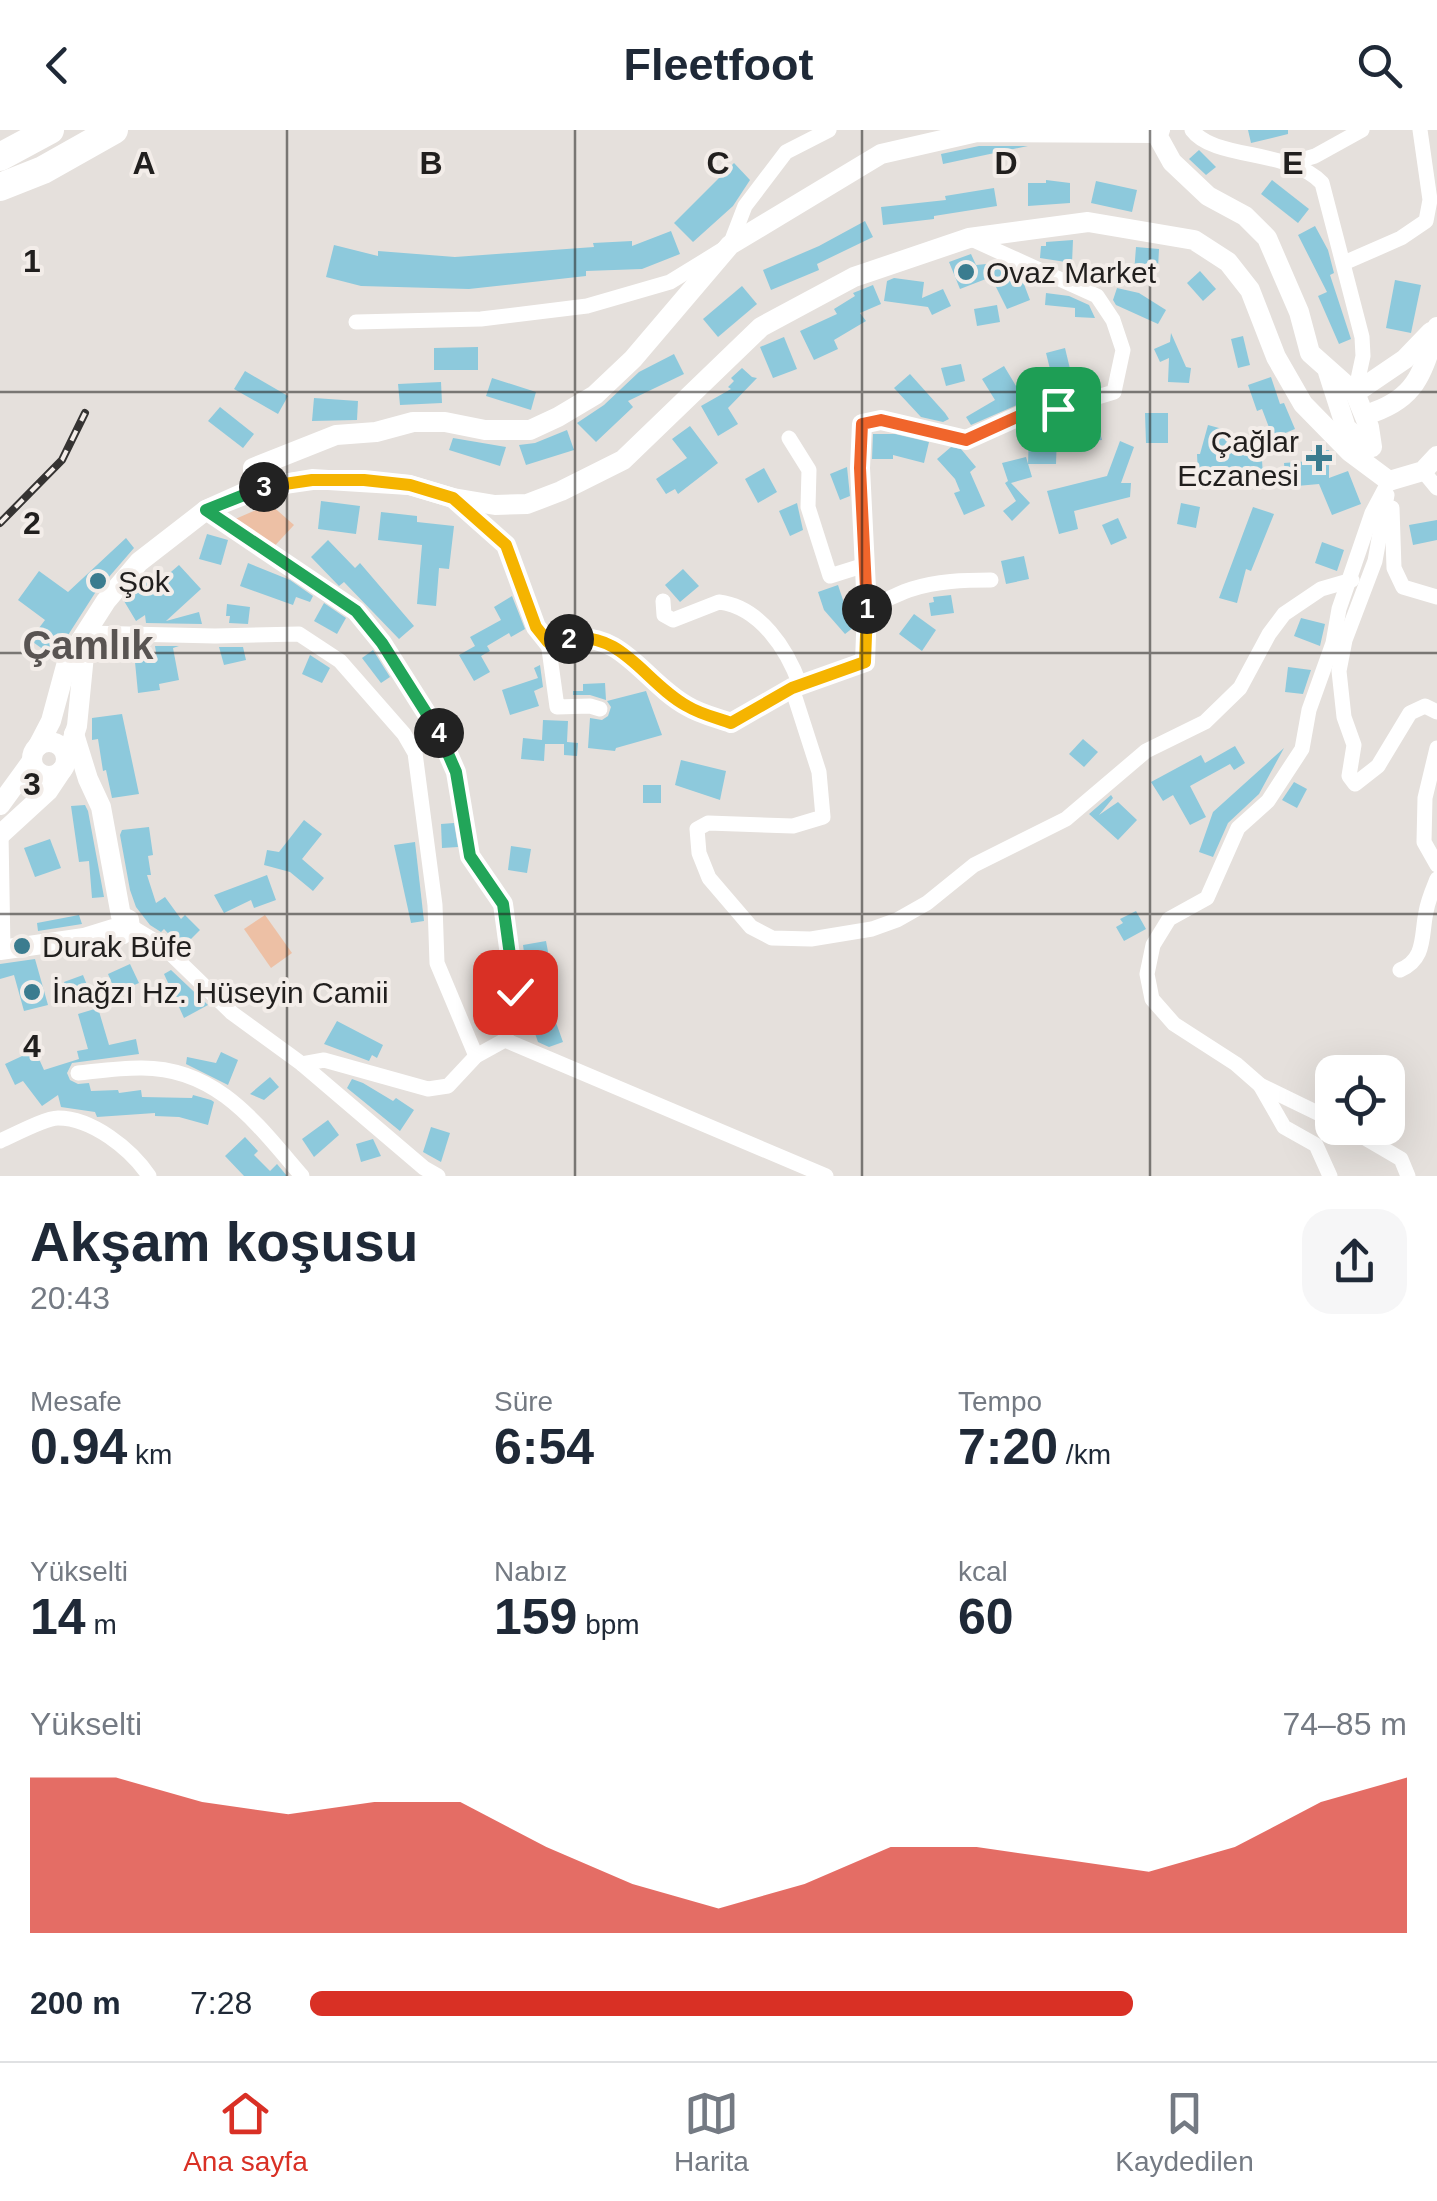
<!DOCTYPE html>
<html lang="tr">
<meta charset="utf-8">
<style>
:root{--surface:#fff;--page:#f6f6f7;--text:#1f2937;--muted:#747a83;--line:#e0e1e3;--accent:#d93025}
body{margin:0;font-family:Helvetica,sans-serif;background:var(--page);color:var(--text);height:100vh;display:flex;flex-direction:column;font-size:38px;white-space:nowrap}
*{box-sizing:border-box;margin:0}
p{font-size:32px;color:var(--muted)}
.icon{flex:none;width:55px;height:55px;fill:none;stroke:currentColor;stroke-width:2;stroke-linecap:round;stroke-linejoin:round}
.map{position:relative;height:1046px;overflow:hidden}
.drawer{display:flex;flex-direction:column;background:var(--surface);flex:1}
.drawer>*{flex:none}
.fabs{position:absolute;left:1315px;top:925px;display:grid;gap:20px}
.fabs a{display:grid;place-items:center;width:90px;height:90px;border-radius:20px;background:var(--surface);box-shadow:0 10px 40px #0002;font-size:50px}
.pin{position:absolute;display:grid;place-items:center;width:85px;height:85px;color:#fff;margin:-42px;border-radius:20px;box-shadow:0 5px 15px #0006}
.km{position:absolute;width:50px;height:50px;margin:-25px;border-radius:50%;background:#222;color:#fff;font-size:28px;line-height:50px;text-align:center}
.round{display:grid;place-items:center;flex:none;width:105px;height:105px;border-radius:30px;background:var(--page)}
.head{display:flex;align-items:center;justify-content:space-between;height:170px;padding:0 30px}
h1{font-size:55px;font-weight:700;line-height:75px}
.metrics{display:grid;grid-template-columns:repeat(3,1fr);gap:15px;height:170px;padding:10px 30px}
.metrics div{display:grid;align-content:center}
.metrics b{font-size:50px;font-weight:700}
.metrics small{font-size:28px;font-weight:400}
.metrics p{font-size:28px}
.chart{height:280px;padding:20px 30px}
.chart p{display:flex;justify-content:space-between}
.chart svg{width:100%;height:180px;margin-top:10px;fill:var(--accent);opacity:.7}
ul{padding:0 30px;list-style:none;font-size:32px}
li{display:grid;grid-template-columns:160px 120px 1fr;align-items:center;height:75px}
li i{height:25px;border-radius:12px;background:var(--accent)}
header{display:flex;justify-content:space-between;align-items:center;height:130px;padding:0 30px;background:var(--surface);font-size:45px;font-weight:700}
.tabs{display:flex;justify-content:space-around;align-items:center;height:140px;border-top:2px solid var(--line);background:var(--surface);font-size:28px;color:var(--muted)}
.tabs a{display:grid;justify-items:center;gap:5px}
.tabs .active{color:var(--accent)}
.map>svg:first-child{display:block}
</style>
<header><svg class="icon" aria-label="back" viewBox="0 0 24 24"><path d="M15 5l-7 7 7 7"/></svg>Fleetfoot<svg class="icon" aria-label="search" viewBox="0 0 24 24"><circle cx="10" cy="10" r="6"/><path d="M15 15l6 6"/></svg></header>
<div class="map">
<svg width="1437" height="1046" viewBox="0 0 1437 1046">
<rect width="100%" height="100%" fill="#e5e0dc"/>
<g fill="#edc0a5">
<path d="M270 374 294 395 269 422 226 393Z"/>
<path d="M265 785 292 823 271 838 244 799Z"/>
</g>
<g fill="#8dc9dc">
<path d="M1248 0H1288V4L1251 13Z"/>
<path d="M979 16H1028L943 34 941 24Z"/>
<path d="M1199 20 1216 37 1206 45 1189 29Z"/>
<path d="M734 33 750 50 733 76 693 112 674 93Z"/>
<path d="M1046 50 1070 53V73L1028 76V53H1046Z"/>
<path d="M1272 50 1309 79 1298 93 1261 64Z"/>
<path d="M1096 51 1137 60 1132 82 1091 73Z"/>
<path d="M994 58 997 76 934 86V89L883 95 881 77 946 70 945 66Z"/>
<path d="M865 91 873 107 817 134 819 140 771 160 763 140 819 116Z"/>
<path d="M1315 96 1328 120 1334 143 1330 145 1351 209 1339 214 1318 166 1327 162 1298 105Z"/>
<path d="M671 101 680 124 642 139 586 141V146L469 159 361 156 326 147 334 115 378 126V121L455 127 594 117 593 113 632 111V116Z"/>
<path d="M1073 110 1072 133 1040 128 1041 116H1046V112Z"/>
<path d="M1136 117 1159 119 1158 138 1150 137V144L1134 143Z"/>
<path d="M971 124 976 135 997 133 1013 140 1015 152 1022 149 1030 170 1007 179 991 147 960 159 949 132Z"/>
<path d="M1200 141 1216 159 1203 171 1187 153Z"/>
<path d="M894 148 924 152 922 168 943 159 951 176 932 185 928 177 884 171 887 151Z"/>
<path d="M1395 150 1421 155 1411 203 1386 198Z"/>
<path d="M873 155 881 174 860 183 866 191 834 210 838 219 814 230 800 201 837 184 834 179 855 166 853 163Z"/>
<path d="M742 156 757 174 718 207 703 189Z"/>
<path d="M1117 158 1139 163 1166 180 1158 194 1116 175 1113 170Z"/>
<path d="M1046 163 1069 166 1089 175 1095 188 1075 187V178L1045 175Z"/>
<path d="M997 175 1000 192 977 196 974 179Z"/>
<path d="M1171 203 1186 237 1191 238 1189 253 1168 252 1169 228 1160 232 1154 219 1170 212Z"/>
<path d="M1243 206 1250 235 1238 238 1231 209Z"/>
<path d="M784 207 797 239 773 248 760 217Z"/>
<path d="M478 217V240H434V218Z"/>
<path d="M1065 218 1071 243 1085 241 1089 258 1056 268 1024 272 971 295 966 287 995 270 982 249 1004 236 1022 266 1053 251 1046 223Z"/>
<path d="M674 224 684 244 628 271 633 277 596 312 577 293 604 275 639 242Z"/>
<path d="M961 234 965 251 946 256 941 238Z"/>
<path d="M742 238 752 247 757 248 728 278 738 294 718 306 701 276 731 259 728 257 734 251 731 248Z"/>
<path d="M245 241 288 266 278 284 234 259Z"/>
<path d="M910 244 945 283 949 289 943 292 921 287 894 258Z"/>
<path d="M1271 247 1280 274 1284 273 1295 299 1273 308 1262 279 1257 281 1248 255Z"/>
<path d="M492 248 536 262 531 280 486 266Z"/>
<path d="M441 252 442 273 400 275 398 254Z"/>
<path d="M314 268 358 271 357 290 312 291Z"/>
<path d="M220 277 254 304 243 318 208 291Z"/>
<path d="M1094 280 1102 310 1088 311 1087 282Z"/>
<path d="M1145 283H1168V313H1146Z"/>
<path d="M1208 295 1230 301 1225 320 1261 316 1263 345 1239 348V344L1198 345 1197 324H1200Z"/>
<path d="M690 296 718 333 678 364 675 359 666 364 656 349 687 328 672 309Z"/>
<path d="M567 300 574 320 526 335 519 315 535 313Z"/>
<path d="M873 304H895L929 312 924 333 893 325V329H872Z"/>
<path d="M1029 304 1057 305 1056 334H1028Z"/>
<path d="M453 308 506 317 500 336 449 320Z"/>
<path d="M1120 311 1134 317 1121 353H1131L1130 367 1074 381 1078 399 1059 404 1047 361 1107 346Z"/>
<path d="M951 317 961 319 976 337 970 342 985 376 964 385 954 363 960 361 955 349 937 329Z"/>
<path d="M1311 320H1329V348L1348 341 1361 374 1332 385 1319 354 1286 357 1284 333 1311 331Z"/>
<path d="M1026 327 1032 347 1011 353 1030 373 1012 391 1003 381 1016 371 1005 353 1008 351 1002 333Z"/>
<path d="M847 337 850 366 840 370 830 344Z"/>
<path d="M764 338 777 362 758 373 745 349Z"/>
<path d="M321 371 360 376 356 404 318 399Z"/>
<path d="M797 373 803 400 790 406 779 381Z"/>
<path d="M1181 373 1200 377 1196 398 1177 394Z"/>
<path d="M1253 377 1274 384 1251 441 1246 439 1237 473 1219 468Z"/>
<path d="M381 382 417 386V392L454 396 449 439 439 438 436 476 417 474 422 415 378 410Z"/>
<path d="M1118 388 1127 408 1111 415 1102 395Z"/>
<path d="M1437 390V410L1413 415 1409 395Z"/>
<path d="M207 404 228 410 221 435 199 429Z"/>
<path d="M126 408 134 418 95 463 54 527 30 510 45 490 18 470 39 441 68 462Z"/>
<path d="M328 410 355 438 360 433 414 496 399 509 344 452 339 456 311 427Z"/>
<path d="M1322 412 1344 420 1337 441 1315 433Z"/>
<path d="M1024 426 1029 449 1006 454 1001 431Z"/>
<path d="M248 433 290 450 313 466 310 472 296 467 293 475 240 456Z"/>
<path d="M179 435 201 459 166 491 199 482 202 494 146 493 145 485 136 491 124 471 146 452 150 460Z"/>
<path d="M683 439 699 456 680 472 665 455Z"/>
<path d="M838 455 846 479 851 474 854 478V497L845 504 824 480 818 462Z"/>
<path d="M951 465 954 483 931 486 929 473 934 472 933 467Z"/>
<path d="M512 466 525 499 511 507 509 503 487 516 490 521 481 526 490 542 474 551 459 525 475 516 470 507 501 490 494 477Z"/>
<path d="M324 473 346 488 337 504 314 491Z"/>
<path d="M227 474 250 477 248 494 229 493 230 486H226Z"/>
<path d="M914 484 936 500 922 521 899 504Z"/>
<path d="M1301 488 1325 494 1320 516 1294 506Z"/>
<path d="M155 516H179L173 518 179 550 159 554 160 560 138 563 135 532 157 529Z"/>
<path d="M219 517H243L246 530 224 535Z"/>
<path d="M373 520 390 547 381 553 362 528Z"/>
<path d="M310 525 330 538 322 553 302 544Z"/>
<path d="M540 535 543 557 534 561 539 576 510 585 502 560 538 548 534 538Z"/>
<path d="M1288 537 1311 540 1303 564 1285 562Z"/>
<path d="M605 553 606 570 590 565H573V561H583V554Z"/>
<path d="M646 561 662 605 616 618 615 621 588 618 590 588 602 590 608 586 611 577 607 571Z"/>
<path d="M122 584 139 664 112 668 106 640 103 641 98 609 92 610V588Z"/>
<path d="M543 590 568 591 567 612 578 613 577 626 564 625V614H545L544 631 521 629 523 608 542 610Z"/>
<path d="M1083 609 1098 622 1084 637 1069 624Z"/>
<path d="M1235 616 1245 633 1234 640 1230 634 1190 656 1206 687 1190 695 1173 665 1163 671 1151 652 1201 625 1205 633Z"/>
<path d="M1284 618 1259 664 1228 693 1213 727 1199 722 1213 682Z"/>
<path d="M681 630 726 641 720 670 675 655Z"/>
<path d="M1294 652 1307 659 1297 678 1282 670Z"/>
<rect x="643" y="655" width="18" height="18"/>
<path d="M1111 665 1113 668 1099 685 1118 672 1137 690 1118 710 1089 684Z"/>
<path d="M85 675 88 681 104 767 92 768 89 731 79 732 71 676Z"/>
<path d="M304 690 322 704 302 729 324 748 313 761 290 742 264 735 267 720 279 722Z"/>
<path d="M454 693 458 717 442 718 441 694Z"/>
<path d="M149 697 153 725 148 726 151 745H147L156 773 165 767 181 789 185 785 200 800 182 818 164 799 161 802 150 795 136 777 130 760 120 705 122 700Z"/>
<path d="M50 709 61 738 35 747 24 718Z"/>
<path d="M415 712 424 791 411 793 394 715Z"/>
<path d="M511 716 531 719 527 743 508 740Z"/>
<path d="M267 745 276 770 254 778 251 770 224 783 214 765Z"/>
<path d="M1136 781 1146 799 1124 811 1116 797 1123 793 1120 789Z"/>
<path d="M79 785 82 794 38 801 37 793Z"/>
<path d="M546 811 552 843 546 844 552 872 549 873 563 912 549 917 538 912 530 889 533 888 523 815Z"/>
<path d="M35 829 48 875 24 881 14 845 0 849V834Z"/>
<path d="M130 834 139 853 116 863 108 844Z"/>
<path d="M171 840 208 875 184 888 164 844Z"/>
<path d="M83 845 89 860 70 867 64 852Z"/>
<path d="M98 878 109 915 136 909 139 924 72 933 67 943 70 950 78 954 89 953 91 961 118 960 119 963 141 960 142 967 192 968 193 965 211 970 214 972 208 995 179 987 155 986V983L97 987 95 982 61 977 58 965 42 976 23 951 15 955 5 934 35 920 44 940 79 929 77 921 88 919 78 884Z"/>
<path d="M337 891 383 915 377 928 372 925 369 931 324 914Z"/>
<path d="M221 922 238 930 228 955 186 934 187 927 216 933Z"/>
<path d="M270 947 279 957 264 970 250 964Z"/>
<path d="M352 949 363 953 393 971 396 968 414 980 400 1001 347 958Z"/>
<path d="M328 990 339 1005 314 1027 302 1009Z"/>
<path d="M431 997 450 1003 441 1032 423 1022Z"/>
<path d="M245 1007 258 1021 254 1025 270 1041 277 1034 287 1046H244L225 1026Z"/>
<path d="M373 1009 381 1026 361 1032 356 1014Z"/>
</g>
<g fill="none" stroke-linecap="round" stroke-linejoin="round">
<g stroke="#fff" stroke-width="15">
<path d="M1192 0C1214 30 1290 19 1322 53L1362 207 1363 226 1355 263"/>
<path d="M1288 34 1315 26 1362 0"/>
<path d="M1344 133 1401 108 1426 91 1430 70 1420 0"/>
<path d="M356 192 481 189 587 176 670 152 730 115 745 76 786 22 829 0"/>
<path d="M789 308 809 340 808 377 830 446 865 435"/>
<path d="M1423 341 1437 358"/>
<path d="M1387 365 1375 431 1345 510 1339 541 1344 587 1354 615 1349 646 1355 654 1378 636 1410 583 1425 576 1437 582"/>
<path d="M454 369 505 415 536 497 548 512"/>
<path d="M1392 378 1394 438 1403 457 1437 467"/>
<path d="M206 380 356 481 382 513 442 608 457 642 471 726 503 775 515 862 505 910"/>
<path d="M663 471 664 485 673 490 719 472C760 477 787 519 800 555"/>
<path d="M867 475C883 473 896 464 912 459 937 451 964 450 991 450"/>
<path d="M86 503 215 506 299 504 340 531 404 604 415 623 435 775 437 833 476 926"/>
<path d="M548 512 585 506 605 511 687 577 731 593 792 558 865 532C867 452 858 373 862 294L881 289 966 309 1028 283 1058 279 1114 262 1123 220 1113 190 1097 166 969 108"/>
<path d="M548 512 557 577 590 576 600 579"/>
<path d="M792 558 819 642 823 687 793 696 708 693 697 699 699 723 709 748 751 797 772 808 811 809 872 799 897 790 927 773 974 735 1066 689 1146 621 1205 592 1240 558 1269 504 1284 484 1321 459 1352 450"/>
<path d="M1437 618 1425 668 1424 712 1437 735"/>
<path d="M1 704 3 820"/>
<path d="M130 796 163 816 232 883 302 934 424 1038 438 1046"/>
<path d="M1400 840C1426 829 1421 806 1426 782 1428 770 1433 759 1437 749"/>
<path d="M302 934 324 930 428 959 448 956 476 926 505 910 826 1046"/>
<path d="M78 943C98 941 119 938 140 938 217 937 257 994 302 1046"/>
<path d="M1260 955 1284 997 1316 1015 1330 1046"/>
<path d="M1332 990 1260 955 1236 934 1174 894 1152 869 1147 844 1153 815 1169 789 1207 768 1238 698 1268 671 1302 619 1309 580 1333 513 1339 479 1372 383 1389 351"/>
<path d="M1348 998 1401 1029 1408 1046"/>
<path d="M0 1011C14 1005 45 988 58 988 92 988 131 1019 149 1046"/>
</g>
<g stroke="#fff" stroke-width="20">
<path d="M1160 0 1156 3 1172 32 1208 66 1245 86 1267 108 1299 182 1310 223 1355 263 1369 297 1372 317"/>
<path d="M1328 242 1346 298 1364 313"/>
<path d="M1355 263 1405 229 1431 202"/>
<path d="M1374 282C1419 266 1423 239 1437 197"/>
<path d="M1389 351 1423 341 1437 326"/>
<path d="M253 359V338L336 305 376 302 413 292H445L485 300H530L558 287 595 265 633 229 730 115 881 24 977 2 1156 3"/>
<circle cx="49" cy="629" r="17"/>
<path d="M38 616 51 591 67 532 106 471 139 432 206 380 253 359 312 349 409 355 453 368 495 375 527 374 561 361 623 330 761 197 854 147 969 108 1088 92 1194 110 1228 132 1250 160 1276 227 1303 274 1350 322 1389 351"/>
<path d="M66 630 77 596 86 505"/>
<path d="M0 675 32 631"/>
<path d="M0 705 48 661 62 640"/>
<path d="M0 820 84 808 113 799 123 804 130 798 129 790 121 786 101 677 88 649 74 604"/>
</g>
<g stroke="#fff" stroke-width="28">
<path d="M0 27 50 0"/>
<path d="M0 57 43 40 114 0"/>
</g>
<defs>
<path id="rail" d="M0 393 62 330 85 283"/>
</defs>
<use href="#rail" stroke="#353332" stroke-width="8"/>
<use href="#rail" stroke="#f3ede9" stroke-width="4" stroke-dasharray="11" stroke-linecap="butt"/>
</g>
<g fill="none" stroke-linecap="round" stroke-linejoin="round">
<defs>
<path id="split-1" d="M867 479 860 338 862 294 881 290 966 310 1028 282 1058 279"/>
<path id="split-2" d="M569 509C622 500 645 553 687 576 700 584 717 588 731 593L792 558 865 532 867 479"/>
<path id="split-3" d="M264 357 312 350H364L410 355 453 368 506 415 536 497 548 512 569 509"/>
<path id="split-4" d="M264 357 206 380 356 481 382 513 439 603"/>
<path id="split-5" d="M439 603 456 642 470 726 503 774 515 862"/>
</defs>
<use href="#split-1" stroke="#fff" stroke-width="20"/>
<use href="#split-2" stroke="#fff" stroke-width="20"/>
<use href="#split-3" stroke="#fff" stroke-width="20"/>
<use href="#split-4" stroke="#fff" stroke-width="20"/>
<use href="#split-5" stroke="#fff" stroke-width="20"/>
<use href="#split-1" stroke="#f0652b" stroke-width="12"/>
<use href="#split-2" stroke="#f5b400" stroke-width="12"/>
<use href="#split-3" stroke="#f5b400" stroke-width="12"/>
<use href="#split-4" stroke="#22a559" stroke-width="12"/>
<use href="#split-5" stroke="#22a559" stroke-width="12"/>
</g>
<path fill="none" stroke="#211f1e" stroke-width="2.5" stroke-opacity="0.55" d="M287 0V1046M575 0V1046M862 0V1046M1150 0V1046M0 262H1437M0 523H1437M0 784H1437"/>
<g fill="#3b7c8f" stroke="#f3ede9" stroke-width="4">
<circle cx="966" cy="142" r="10"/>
<path d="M1314 313h10v10h10v10h-10v10h-10v-10h-10v-10h10z"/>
<circle cx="98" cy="451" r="10"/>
<circle cx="22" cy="816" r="10"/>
<circle cx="32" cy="862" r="10"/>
</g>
<g text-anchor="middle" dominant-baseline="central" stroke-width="8" stroke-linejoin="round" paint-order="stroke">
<g font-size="30" fill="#211f1e" stroke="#f3ede9" text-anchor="start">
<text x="986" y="142">Ovaz Market</text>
<text x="1299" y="311" text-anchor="end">Çağlar<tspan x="1299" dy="34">Eczanesi</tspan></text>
<text x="118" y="451">Şok</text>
<text x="42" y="816">Durak Büfe</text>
<text x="52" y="862">İnağzı Hz. Hüseyin Camii</text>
</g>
<g font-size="40" font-weight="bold" fill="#595452" stroke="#f3ede9">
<text x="88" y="515">Çamlık</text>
</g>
</g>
<g font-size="32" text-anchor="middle" font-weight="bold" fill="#211f1e" stroke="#f3ede9" stroke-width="8" stroke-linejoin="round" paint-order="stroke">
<text x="144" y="44">A</text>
<text x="431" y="44">B</text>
<text x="718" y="44">C</text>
<text x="1006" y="44">D</text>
<text x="1293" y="44">E</text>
<text x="32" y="142">1</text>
<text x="32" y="404">2</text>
<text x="32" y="665">3</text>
<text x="32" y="927">4</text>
</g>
</svg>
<div class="fabs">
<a><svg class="icon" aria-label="locate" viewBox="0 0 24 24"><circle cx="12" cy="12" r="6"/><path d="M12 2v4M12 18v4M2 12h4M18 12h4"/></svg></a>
</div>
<div class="pin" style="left:1058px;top:279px;background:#1e9e55"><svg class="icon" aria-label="arrive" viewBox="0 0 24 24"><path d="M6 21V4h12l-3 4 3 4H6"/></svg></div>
<div class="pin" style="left:515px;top:862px;background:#d93025"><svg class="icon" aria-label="check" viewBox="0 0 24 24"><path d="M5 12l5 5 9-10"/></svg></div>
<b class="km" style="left:867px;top:479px">1</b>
<b class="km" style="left:569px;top:509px">2</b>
<b class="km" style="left:264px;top:357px">3</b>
<b class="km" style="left:439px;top:603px">4</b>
</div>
<section class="drawer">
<div class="head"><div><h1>Akşam koşusu</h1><p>20:43</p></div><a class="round"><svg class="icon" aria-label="share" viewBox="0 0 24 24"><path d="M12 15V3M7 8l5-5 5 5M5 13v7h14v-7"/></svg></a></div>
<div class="metrics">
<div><p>Mesafe</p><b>0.94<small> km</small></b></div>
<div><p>Süre</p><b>6:54</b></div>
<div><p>Tempo</p><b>7:20<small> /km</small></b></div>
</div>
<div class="metrics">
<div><p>Yükselti</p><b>14<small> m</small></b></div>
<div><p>Nabız</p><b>159<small> bpm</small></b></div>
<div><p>kcal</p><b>60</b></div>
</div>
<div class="chart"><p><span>Yükselti</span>74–85 m</p>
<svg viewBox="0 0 160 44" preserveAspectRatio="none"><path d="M0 44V6L10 6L20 12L30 15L40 12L50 12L60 23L70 32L80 38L90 32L100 23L110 23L120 26L130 29L140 23L150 12L160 6V44z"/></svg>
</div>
<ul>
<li><b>200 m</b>7:28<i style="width:75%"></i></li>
</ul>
</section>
<nav class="tabs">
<a class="active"><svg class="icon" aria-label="home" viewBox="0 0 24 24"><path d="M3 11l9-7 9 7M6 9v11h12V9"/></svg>Ana sayfa</a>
<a><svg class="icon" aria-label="map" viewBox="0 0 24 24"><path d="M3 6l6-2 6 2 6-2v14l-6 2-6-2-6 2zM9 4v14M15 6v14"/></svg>Harita</a>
<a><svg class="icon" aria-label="saved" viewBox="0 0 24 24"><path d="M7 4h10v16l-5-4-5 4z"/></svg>Kaydedilen</a>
</nav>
